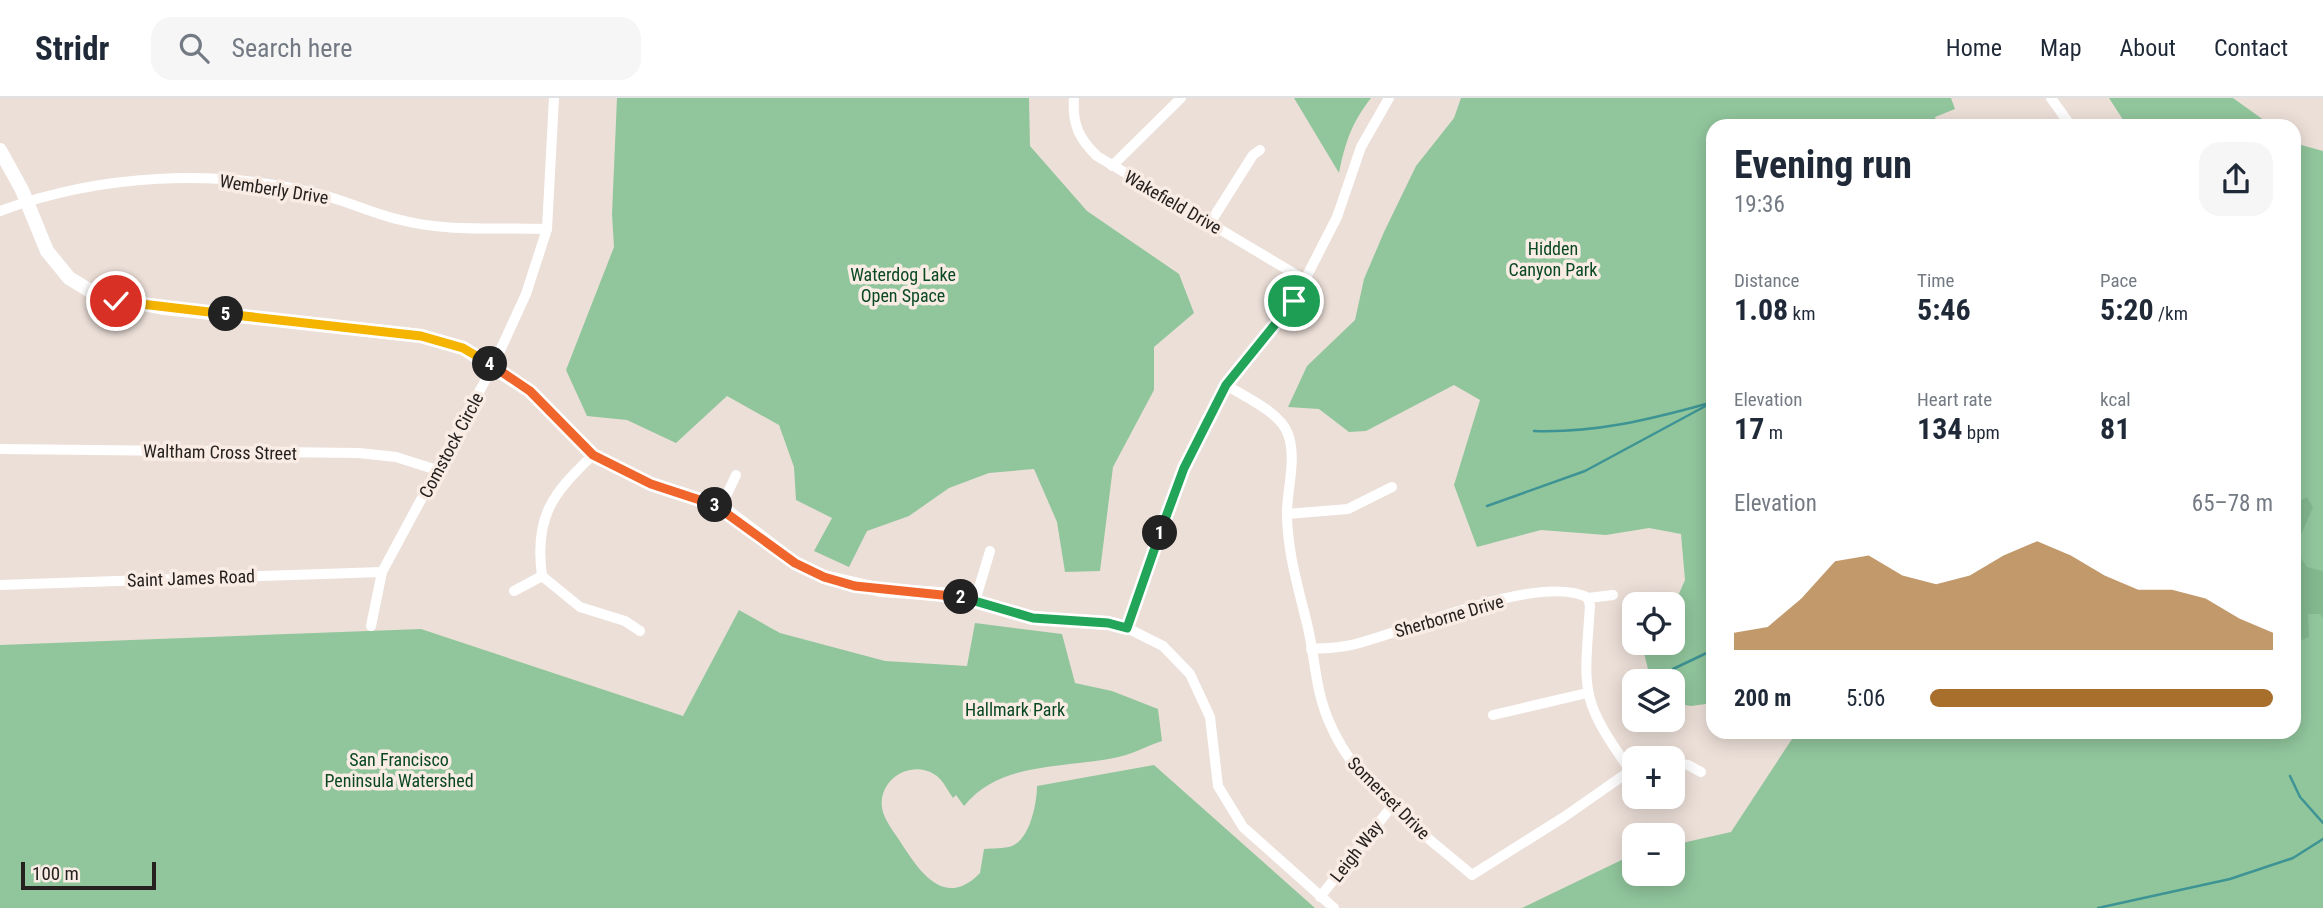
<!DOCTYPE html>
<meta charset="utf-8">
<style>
:root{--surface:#fff;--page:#f6f6f7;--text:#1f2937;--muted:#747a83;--line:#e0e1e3;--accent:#a76e2c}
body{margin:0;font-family:"Roboto Condensed",sans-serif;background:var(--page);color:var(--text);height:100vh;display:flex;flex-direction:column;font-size:26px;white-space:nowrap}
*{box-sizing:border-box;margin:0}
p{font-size:23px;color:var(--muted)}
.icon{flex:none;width:38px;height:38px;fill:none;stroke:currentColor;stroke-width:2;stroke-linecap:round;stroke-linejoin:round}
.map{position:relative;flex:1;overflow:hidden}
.details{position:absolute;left:1706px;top:21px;width:595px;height:620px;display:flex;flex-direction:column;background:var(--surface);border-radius:21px;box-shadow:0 4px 18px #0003}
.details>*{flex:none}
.buttons{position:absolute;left:1622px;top:494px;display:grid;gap:14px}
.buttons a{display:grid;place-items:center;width:63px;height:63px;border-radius:14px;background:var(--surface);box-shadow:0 4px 18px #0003;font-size:35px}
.scale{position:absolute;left:21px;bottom:18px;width:135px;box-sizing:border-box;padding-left:7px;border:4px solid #26211e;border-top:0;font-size:19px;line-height:24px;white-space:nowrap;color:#26211e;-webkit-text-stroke:5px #f9ece5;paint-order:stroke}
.pin{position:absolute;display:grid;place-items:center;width:60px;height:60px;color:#fff;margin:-30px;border:4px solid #fff;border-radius:50%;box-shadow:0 2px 7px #0007}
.km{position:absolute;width:35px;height:35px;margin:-18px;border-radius:50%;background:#222;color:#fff;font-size:19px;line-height:35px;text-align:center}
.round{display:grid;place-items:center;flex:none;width:74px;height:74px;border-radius:21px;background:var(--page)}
.headline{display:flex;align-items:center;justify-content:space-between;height:119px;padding:0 28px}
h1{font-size:38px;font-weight:700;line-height:52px}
.metrics{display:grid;grid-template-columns:repeat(3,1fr);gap:10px;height:119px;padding:7px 28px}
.metrics div{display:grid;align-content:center}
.metrics b{font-size:30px;font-weight:700}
.metrics small{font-size:19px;font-weight:400}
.metrics p{font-size:19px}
.chart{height:196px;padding:14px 28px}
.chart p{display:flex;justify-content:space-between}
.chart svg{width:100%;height:126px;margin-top:7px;fill:var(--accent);opacity:.7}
ul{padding:0 28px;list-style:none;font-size:23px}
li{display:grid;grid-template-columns:112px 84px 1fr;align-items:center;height:52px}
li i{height:18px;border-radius:9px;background:var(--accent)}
header{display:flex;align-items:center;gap:42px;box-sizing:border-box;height:98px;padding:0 35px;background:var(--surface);border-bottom:2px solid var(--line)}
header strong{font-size:33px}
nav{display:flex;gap:38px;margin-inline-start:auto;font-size:24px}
.search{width:490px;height:63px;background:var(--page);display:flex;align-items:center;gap:18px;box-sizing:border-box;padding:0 24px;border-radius:21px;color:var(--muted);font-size:26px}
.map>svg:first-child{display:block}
</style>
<header>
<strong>Stridr</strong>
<div class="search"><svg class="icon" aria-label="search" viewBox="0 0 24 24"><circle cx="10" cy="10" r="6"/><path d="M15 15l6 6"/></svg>Search here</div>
<nav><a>Home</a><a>Map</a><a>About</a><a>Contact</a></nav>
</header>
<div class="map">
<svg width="2323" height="810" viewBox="0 0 2323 810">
<rect width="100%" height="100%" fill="#ecdfd8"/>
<g fill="#91c69c">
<path d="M617 0H1029L1030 48 1087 113 1179 176 1194 215 1154 249V292L1113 369 1100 473 1065 474 1057 424 1034 371 989 375 949 390 909 418 867 433 849 469 814 453 832 420 796 402 794 369 779 327 727 298 676 345 627 322 587 318 566 272 614 149 612 116Z"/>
<path d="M1294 0H1371C1352 24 1345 45 1339 75Z"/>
<path d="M1461 0H1951L1955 11 1935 19 1937 28H1713V605L1691 608 1673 605V583H1651L1644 555 1651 544H1673V509L1685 482 1681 436 1649 430 1606 437 1541 432 1477 449 1454 387 1480 302 1454 287 1366 333 1349 334 1319 311 1288 309 1307 268 1355 222 1364 181 1384 134 1416 68 1454 20Z"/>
<path d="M2109 0H2233L2272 28H2127Z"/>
<path d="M2294 45 2323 53V810H1522L1634 756V775H1673V747L1731 734 1792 641 1802 634H2294Z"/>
<path d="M739 512 780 535 885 563 967 568 975 525 1062 536 1075 585 1112 593 1158 611 1162 643C1150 647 1138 653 1126 657 1072 672 1003 660 964 708L956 697 953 700C948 693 944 684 937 678 913 660 878 680 882 710 884 723 896 736 903 748 922 777 946 810 980 775L984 751C992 750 1004 751 1012 748 1030 741 1037 705 1037 688L1154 667 1315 810H0V547L421 531 683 618Z"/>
</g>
<path fill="#83b88e" d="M2307 399 2313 409 2295 451 2307 469 2323 473V520L2320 516H2308L2309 539 2294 545 2297 487H2294V406Z"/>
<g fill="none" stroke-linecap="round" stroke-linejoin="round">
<g stroke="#3e9394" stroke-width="2.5">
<path d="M1534 333C1594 335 1648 322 1706 306"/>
<path d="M1487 408 1585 373 1713 304"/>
<path d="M1673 571 1713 552"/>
<path d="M2290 678 2300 699 2323 725"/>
<path d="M2098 810 2230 781 2293 760 2323 741"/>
</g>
<g stroke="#fff" stroke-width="10">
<path d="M1074 0C1072 26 1079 41 1097 58L1305 182"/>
<path d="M2051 0 2071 28"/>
<path d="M1112 68 1181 0"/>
<path d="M0 113C100 76 215 70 319 96 348 103 375 117 405 123 449 134 502 129 547 131"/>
<path d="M1210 125 1253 57 1260 52"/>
<path d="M1226 287C1245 299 1280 314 1288 336 1297 361 1287 390 1287 415 1287 454 1299 492 1308 530 1316 565 1315 594 1331 628 1359 691 1421 733 1472 777L1564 719 1634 670"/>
<path d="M0 351 359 355 396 359 437 372"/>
<path d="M721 409 736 377"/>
<path d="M1287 416 1348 411 1392 389"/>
<path d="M542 478 580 509 625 523 640 533"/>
<path d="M0 487 382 474"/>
<path d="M514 493 542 478C534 419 552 396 593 357"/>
<path d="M1588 500 1613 497"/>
<path d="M975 503 990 453"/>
<path d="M371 528 382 474 493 268 526 196 547 131 554 0"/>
<path d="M1311 551C1327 550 1344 550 1359 545 1409 532 1542 474 1588 500L1590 508C1584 594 1579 600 1630 672"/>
<path d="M1493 617 1587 595"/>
<path d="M1673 665 1688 667 1701 674"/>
<path d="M1320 799 1392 708"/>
<path d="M1334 810 1243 729 1218 688 1210 619 1190 576 1163 548 1127 530 1184 370 1204 326 1226 287 1294 203 1337 119 1361 49 1389 0"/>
</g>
<path stroke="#fff" stroke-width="14" d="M0 52 22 92 47 153 69 180 97 197 165 210 421 238 463 250 530 293 593 357 651 386 721 409 795 465 824 479 881 492 953 497 1033 520 1108 525 1127 530"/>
</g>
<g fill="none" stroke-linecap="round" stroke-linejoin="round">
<defs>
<path id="split-1" d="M1160 435 1184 370 1226 287 1294 203"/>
<path id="split-2" d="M961 499 1033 520 1108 525 1127 530 1160 435"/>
<path id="split-3" d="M715 407 795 465 824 479 855 488 961 499"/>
<path id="split-4" d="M490 266 530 293 593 357 651 386 715 407"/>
<path id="split-5" d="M226 216 421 238 463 250 490 266"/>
<path id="split-6" d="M116 203 226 216"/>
</defs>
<use href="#split-1" stroke="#fff" stroke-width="14"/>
<use href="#split-2" stroke="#fff" stroke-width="14"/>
<use href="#split-3" stroke="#fff" stroke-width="14"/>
<use href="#split-4" stroke="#fff" stroke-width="14"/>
<use href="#split-5" stroke="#fff" stroke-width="14"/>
<use href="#split-6" stroke="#fff" stroke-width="14"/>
<use href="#split-1" stroke="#22a559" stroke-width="9"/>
<use href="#split-2" stroke="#22a559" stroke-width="9"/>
<use href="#split-3" stroke="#f0652b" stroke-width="9"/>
<use href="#split-4" stroke="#f0652b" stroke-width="9"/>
<use href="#split-5" stroke="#f5b400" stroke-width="9"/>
<use href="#split-6" stroke="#f5b400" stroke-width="9"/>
</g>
<g text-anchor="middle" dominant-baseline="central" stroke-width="7" stroke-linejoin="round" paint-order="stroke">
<g font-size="18" fill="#26211e" stroke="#f9ece5">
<text transform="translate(274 91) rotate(9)">Wemberly Drive</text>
<text transform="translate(1173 104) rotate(30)">Wakefield Drive</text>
<text transform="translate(451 347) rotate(-62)">Comstock Circle</text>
<text transform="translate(220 354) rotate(1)">Waltham Cross Street</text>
<text transform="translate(191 480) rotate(-2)">Saint James Road</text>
<text transform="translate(1449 518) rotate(-16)">Sherborne Drive</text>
<text transform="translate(1389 700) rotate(45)">Somerset Drive</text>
<text transform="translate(1356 753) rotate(-52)">Leigh Way</text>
</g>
<g font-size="18" fill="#094821" stroke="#f9ece5">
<text x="1553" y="150">Hidden<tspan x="1553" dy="21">Canyon Park</tspan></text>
<text x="903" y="176">Waterdog Lake<tspan x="903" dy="21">Open Space</tspan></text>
<text x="1015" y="611">Hallmark Park</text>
<text x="399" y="661">San Francisco<tspan x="399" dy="21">Peninsula Watershed</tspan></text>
</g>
</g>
</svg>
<div class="buttons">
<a><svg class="icon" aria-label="locate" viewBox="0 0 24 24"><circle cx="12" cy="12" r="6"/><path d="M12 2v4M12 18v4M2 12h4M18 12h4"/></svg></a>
<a><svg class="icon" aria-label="layers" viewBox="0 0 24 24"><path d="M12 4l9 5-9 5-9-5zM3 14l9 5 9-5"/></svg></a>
<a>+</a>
<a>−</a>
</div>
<div class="scale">100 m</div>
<div class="pin" style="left:1294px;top:203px;background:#1e9e55"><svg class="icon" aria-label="arrive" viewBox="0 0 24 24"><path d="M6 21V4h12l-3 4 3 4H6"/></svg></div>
<div class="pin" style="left:116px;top:203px;background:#d93025"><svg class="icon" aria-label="check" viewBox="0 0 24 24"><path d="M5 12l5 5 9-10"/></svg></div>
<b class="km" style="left:1160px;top:435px">1</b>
<b class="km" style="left:961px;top:499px">2</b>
<b class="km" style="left:715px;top:407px">3</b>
<b class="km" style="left:490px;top:266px">4</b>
<b class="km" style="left:226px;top:216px">5</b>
<section class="details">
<div class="headline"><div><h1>Evening run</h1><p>19:36</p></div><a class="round"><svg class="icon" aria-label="share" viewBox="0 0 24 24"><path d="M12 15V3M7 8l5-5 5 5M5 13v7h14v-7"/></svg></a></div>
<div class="metrics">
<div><p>Distance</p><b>1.08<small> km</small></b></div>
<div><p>Time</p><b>5:46</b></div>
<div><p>Pace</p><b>5:20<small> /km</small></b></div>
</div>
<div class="metrics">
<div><p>Elevation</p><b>17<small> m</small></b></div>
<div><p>Heart rate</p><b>134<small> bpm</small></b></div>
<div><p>kcal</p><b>81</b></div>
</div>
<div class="chart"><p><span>Elevation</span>65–78 m</p>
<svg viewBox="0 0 160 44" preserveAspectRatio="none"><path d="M0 44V38L10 36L20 26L30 13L40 11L50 18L60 21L70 18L80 11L90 6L100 11L110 18L120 23L130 23L140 26L150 33L160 38V44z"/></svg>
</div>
<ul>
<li><b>200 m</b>5:06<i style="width:100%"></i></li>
</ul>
</section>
</div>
